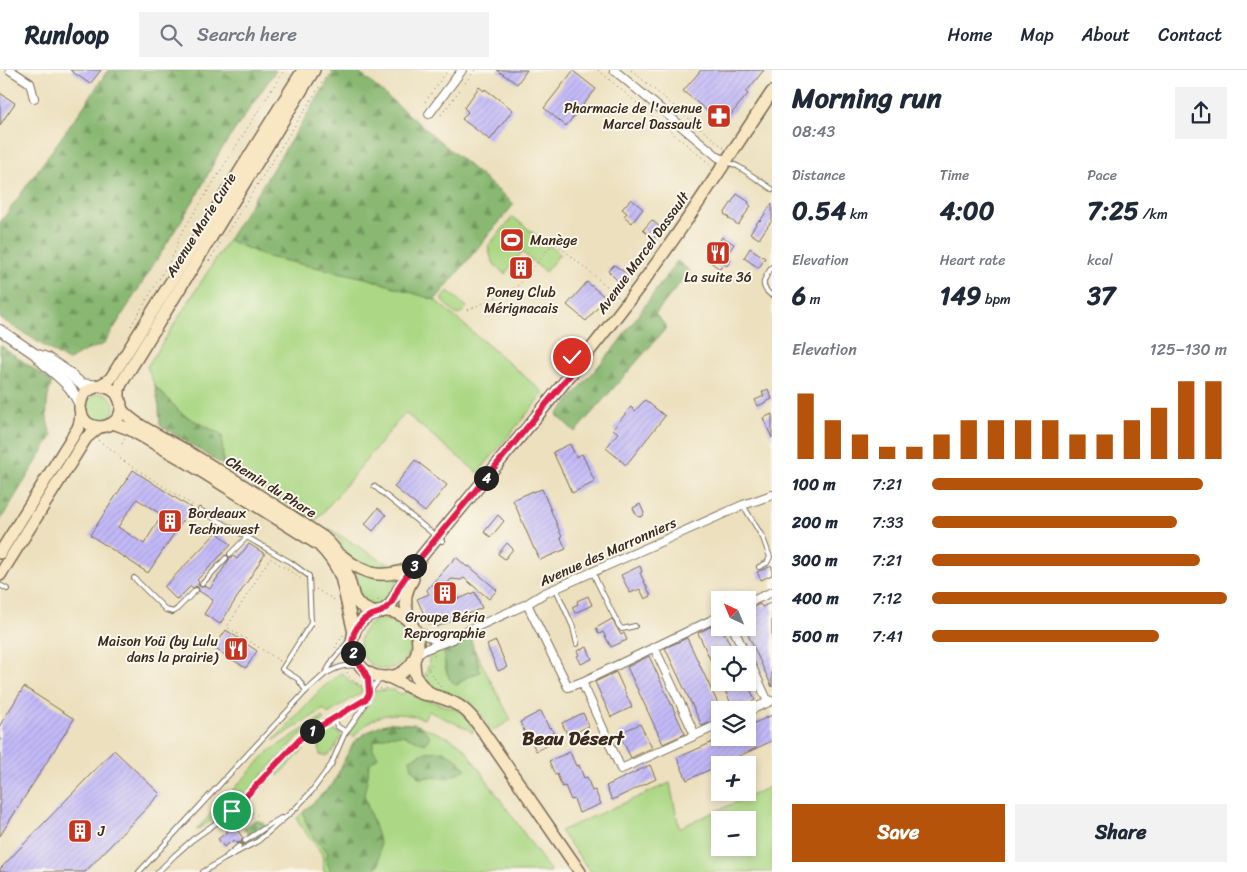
<!DOCTYPE html>
<meta charset="utf-8">
<style>
:root{--surface:#fff;--page:#f2f2f3;--text:#1f2937;--muted:#747a83;--line:#e0e1e3;--accent:#b45309}
body{margin:0;font-family:Sriracha,sans-serif;background:var(--page);color:var(--text);height:100vh;display:flex;flex-direction:column;font-size:19px;white-space:nowrap}
*{box-sizing:border-box;margin:0}
p{font-size:16px;color:var(--muted)}
.icon{flex:none;width:28px;height:28px;fill:none;stroke:currentColor;stroke-width:2;stroke-linecap:round;stroke-linejoin:round}
.map{position:relative;flex:1;overflow:hidden}
.details{display:flex;flex-direction:column;background:var(--surface);width:475px}
.details>*{flex:none}
.needle{width:32px;rotate:316deg}
.controls{position:absolute;left:711px;top:521px;display:grid;gap:10px}
.controls a{display:grid;place-items:center;width:45px;height:45px;border-radius:0px;background:var(--surface);box-shadow:0 2px 8px #0003;font-size:25px}
.pin{position:absolute;display:grid;place-items:center;width:42px;height:42px;color:#fff;margin:-21px;border:2px solid #fff;border-radius:50%;box-shadow:0 1px 5px #0007}
.km{position:absolute;width:25px;height:25px;margin:-12px;border-radius:50%;background:#222;color:#fff;font-size:14px;line-height:25px;text-align:center}
.round{display:grid;place-items:center;flex:none;width:52px;height:52px;border-radius:0px;background:var(--page)}
.summary{display:flex;align-items:center;justify-content:space-between;height:85px;padding:0 20px}
h1{font-size:28px;font-weight:700;line-height:38px}
.stats{display:grid;grid-template-columns:repeat(3,1fr);gap:8px;height:85px;padding:5px 20px}
.stats div{display:grid;align-content:center}
.stats b{font-size:25px;font-weight:700}
.stats small{font-size:14px;font-weight:400}
.stats p{font-size:14px}
.chart{height:140px;padding:10px 20px}
.chart p{display:flex;justify-content:space-between}
.chart svg{width:100%;height:90px;margin-top:5px;stroke:var(--accent);stroke-width:6}
.action{display:flex;gap:10px;margin-top:auto;padding:10px 20px}
.action a{flex:1;height:58px;border-radius:0px;background:var(--accent);color:#fff;font-size:20px;font-weight:700;line-height:58px;text-align:center}
.action a+a{background:var(--page);color:var(--text)}
ul{padding:0 20px;list-style:none;font-size:16px}
li{display:grid;grid-template-columns:80px 60px 1fr;align-items:center;height:38px}
li i{height:12px;border-radius:6px;background:var(--accent)}
header{display:flex;align-items:center;gap:30px;box-sizing:border-box;height:70px;padding:0 25px;background:var(--surface);border-bottom:1px solid var(--line)}
header strong{font-size:24px}
nav{display:flex;gap:28px;margin-inline-start:auto;font-size:18px}
.search{width:350px;height:45px;background:var(--page);display:flex;align-items:center;gap:12px;box-sizing:border-box;padding:0 18px;border-radius:0px;color:var(--muted);font-size:19px}
main{display:flex;flex:1;min-height:0}
.map>svg:first-child{display:block}
</style>
<header>
<strong>Runloop</strong>
<div class="search"><svg class="icon" aria-label="search" viewBox="0 0 24 24"><circle cx="10" cy="10" r="6"/><path d="M15 15l6 6"/></svg>Search here</div>
<nav><a>Home</a><a>Map</a><a>About</a><a>Contact</a></nav>
</header>
<main>
<div class="map">
<svg width="772" height="802" viewBox="0 0 772 802">
<defs>
<pattern id="forest-firs" width="22" height="20" patternUnits="userSpaceOnUse" patternTransform="scale(1.25)"><rect width="22" height="20" fill="#89b872"/><path d="M5 1l3.5 6h-7zM16 11l3.5 6h-7z" fill="#71965d"/></pattern>
<pattern id="building-hatch" width="6" height="6" patternUnits="userSpaceOnUse" patternTransform="scale(1.25)"><rect width="6" height="6" fill="#c2b9f8"/><path d="M-1 1l2-2M0 6l6-6M5 7l2-2" fill="none" stroke="#a89fd4"/></pattern>
</defs>
<rect width="100%" height="100%" fill="#fbf7ec"/>
<filter id="ink" filterUnits="userSpaceOnUse"><feTurbulence type="fractalNoise" baseFrequency=".02" numOctaves="2"/><feDisplacementMap in="SourceGraphic" scale="10" xChannelSelector="R" yChannelSelector="G"/><feConvolveMatrix kernelMatrix="1 2 1 2 8 2 1 2 1" color-interpolation-filters="sRGB"/></filter>
<filter id="wash" filterUnits="userSpaceOnUse"><feTurbulence type="fractalNoise" baseFrequency=".0096" numOctaves="4" result="noise"/><feDisplacementMap in="SourceGraphic" scale="20" xChannelSelector="R" yChannelSelector="G"/><feGaussianBlur stdDeviation="1.12" result="paint"/><feColorMatrix in="noise" values="0 0 0 0 0 0 0 0 0 0 0 0 0 0 0 0 0 1.4 0 .05"/><feComposite in="paint" operator="in"/></filter>
<g filter="url(#wash)">
<rect width="100%" height="100%" fill="#ece0be"/>
<g fill="#acd885" stroke="#748152" fill-rule="evenodd">
<path d="M513 147 560 184 545 202 522 182 505 204C492 194 492 192 488 176Z"/>
<path d="M228 170 268 187 366 208 435 230 544 323 478 403 405 343 316 451 223 395 222 365 182 344 155 316 147 297Z"/>
<path d="M448 221 449 222 467 237 459 245 456 244 442 231V228Z"/>
<circle cx="100" cy="337" r="14"/>
<path d="M328 458 384 492C393 495 399 494 408 491L400 500 381 504 350 489 339 470Z"/>
<path d="M352 497 398 508C392 523 388 540 368 535L367 533 362 528 356 503 354 504Z"/>
<circle cx="385" cy="574" r="25"/>
<path d="M447 576C443 583 444 598 448 605 450 609 454 612 457 615L467 607 480 602 474 579 511 650 492 661 478 640C473 638 470 634 465 631 453 624 429 619 423 607 428 600 429 596 429 587L433 583Z"/>
<path d="M340 603 344 604C349 612 354 615 362 619V622L328 644 324 639 273 671 320 620Z"/>
<path d="M387 620H394L401 624 408 621 423 629 453 638 460 642 475 656 472 663 468 659 428 641 424 649C396 640 373 642 354 667L348 663 368 634 375 621Z"/>
<path d="M322 647 324 650 299 666 238 731 217 747 196 760 268 682Z"/>
<path d="M390 653 414 654 448 667 458 673 465 679 551 802H324L322 784 298 752 297 748 333 714 347 685 355 671 366 663 379 656Z"/>
<path d="M330 654 334 660 342 665C337 673 331 690 320 685L318 664 322 659Z"/>
<path d="M314 662 313 669 279 705 271 704 304 668Z"/>
<path d="M670 713 679 758 772 716V802H591L560 761ZM720 750H748V778H720Z"/>
</g>
<g fill="url(#forest-firs)" stroke="#627148">
<path d="M108 0H276L219 83 197 125 104 274 83 282 68 291 0 248V153L84 36Z"/>
<path d="M335 0H356L514 134 435 230 366 208 268 187 228 170Z"/>
<path d="M677 191 690 201 655 244 667 257 575 362 557 345 618 273Z"/>
<path d="M0 275 52 312C46 328 44 350 52 366L0 451Z"/>
<path d="M155 316 182 344 222 365 223 395 160 355 159 337Z"/>
<path d="M470 566 480 602 467 607 456 615C446 607 448 604 445 593 444 586 443 583 447 576Z"/>
<path d="M390 653 414 654 420 656 430 666 425 674C402 664 396 661 373 672V679L378 687 369 694 368 705 364 725 380 773 379 795 371 802H331L325 788 328 784C326 778 321 777 317 772 311 764 303 751 304 741L324 723 333 714 347 685 355 671 366 663 379 656Z"/>
<path d="M443 681 456 688 466 699 448 708 430 707 419 708 412 698 410 689 426 682Z"/>
<path d="M247 733 252 737 253 744 243 752 239 738Z"/>
<path d="M255 750 262 752 269 760 261 768H254L243 759Z"/>
</g>
<g id="blocks">
<g fill="url(#building-hatch)" fill-rule="evenodd">
<path d="M70 0H101L90 14Z"/>
<path d="M497 0H527L517 14Z"/>
<path d="M701 0H764L746 22 748 24 723 54 683 21Z"/>
<path d="M573 1 596 19 566 56 544 38Z"/>
<path d="M479 17 484 21 485 19 513 40 490 70 462 49 468 42 464 38Z"/>
<path d="M0 23 15 33 0 55Z"/>
<path d="M737 124 749 132 748 133 751 136 738 155 728 148 729 147 724 144Z"/>
<path d="M631 129 643 139 632 153 624 146 627 143 622 139Z"/>
<path d="M772 133V150L759 169 750 163 759 150 760 151Z"/>
<path d="M652 150 662 159 653 169 643 160Z"/>
<path d="M722 167 734 174 725 187 731 190 727 196 723 194 720 199 709 191 718 178 716 177Z"/>
<path d="M750 178 765 188 759 198 744 188Z"/>
<path d="M520 190 529 198 522 207 513 199Z"/>
<path d="M614 195 628 204 620 213 608 201Z"/>
<path d="M587 212 606 228 586 251 567 235Z"/>
<path d="M768 319 772 329 758 336 755 330 764 326 762 322Z"/>
<path d="M645 330 665 346 626 395 606 378 618 363 613 359 631 337 635 341Z"/>
<path d="M772 344V368L763 348Z"/>
<path d="M570 374 576 387 582 384 595 412 572 423 553 382Z"/>
<path d="M415 390 447 415 425 442 394 417Z"/>
<path d="M133 400 191 438 148 503 90 465ZM137 429 162 445 144 474 118 457Z"/>
<path d="M542 419 562 467 561 468 566 479 540 490 535 479H534L513 430 533 421V422Z"/>
<path d="M640 434 644 443 643 446 640 447 637 446 633 438Z"/>
<path d="M378 438 386 445 373 461 365 454Z"/>
<path d="M498 445 504 451 491 467 484 462Z"/>
<path d="M217 462 231 475 197 510 199 512 198 515 201 517 205 516 210 519 230 488 233 486 237 489 249 474 265 484 220 554 204 544 213 530 199 521 198 517 196 516 193 518 191 516 177 530 164 517Z"/>
<path d="M507 473 513 479 505 489 498 484Z"/>
<path d="M456 487 467 497 469 496 497 520 489 529 464 508 461 510 451 509 445 516 459 529 475 522 482 538 437 557 428 553 417 529 429 524 427 520 430 516Z"/>
<path d="M640 496 642 502 640 503 651 526 645 529 640 519 630 523 621 505Z"/>
<path d="M772 496V505L761 510 757 502Z"/>
<path d="M588 526 592 535 575 543 572 537 578 534 577 531Z"/>
<path d="M772 532V617L745 558H748V539L760 534 762 537Z"/>
<path d="M612 549 621 565 624 563 627 570 611 577 603 562 599 564 596 558Z"/>
<path d="M720 552V558H722L735 585H720V610L698 563Z"/>
<path d="M226 560 257 581 246 598 214 578Z"/>
<path d="M687 568 720 638V648L702 656 665 578Z"/>
<path d="M496 571 507 597 498 601 487 575Z"/>
<path d="M587 577 592 589 581 594 577 586 579 585 577 581Z"/>
<path d="M649 586 685 664 663 674 627 597Z"/>
<path d="M616 602 632 637 611 647 595 612Z"/>
<path d="M721 612H747L755 630 734 640Z"/>
<path d="M24 617 74 649 0 766V655Z"/>
<path d="M541 641 549 658 551 657 557 671 536 681 528 664 526 665 520 652Z"/>
<path d="M583 643 589 656 568 666 562 653Z"/>
<path d="M772 645V671L687 710 677 688 722 668H748V656Z"/>
<path d="M640 654 652 678 631 688 619 663Z"/>
<path d="M114 680 160 724 85 802H0V799Z"/>
<path d="M570 682 576 696 579 695 584 708 587 707 592 721 595 720 601 734 579 743 574 729 571 730 565 716 562 717 557 704 555 705 549 691Z"/>
<path d="M650 695 656 709 612 730 606 716Z"/>
<path d="M229 749 243 768 241 772 244 774 243 775 240 772 237 773 234 770 224 777 218 769 228 761 222 754Z"/>
</g>
</g>
</g>
<g filter="url(#ink)">
<use href="#blocks" fill-opacity="0" stroke="#796a56" stroke-width="1"/>
<g fill="none" stroke-linecap="round" stroke-linejoin="round">
<defs>
<g id="service">
<path d="M728 92 739 97 772 119"/>
<path d="M771 225C758 215 765 208 772 197"/>
<path d="M561 278 578 292"/>
<path d="M374 416 442 471"/>
<path d="M743 435 763 468 770 487 767 493 759 497"/>
<path d="M200 440 290 492 309 506 311 553 282 599 298 609 306 621"/>
<path d="M230 484 247 467"/>
<path d="M593 502 597 512 619 556 622 559 635 556"/>
<path d="M134 508 166 540 173 542 177 539 196 520"/>
<path d="M202 514 226 488"/>
<path d="M0 515 7 519"/>
<path d="M556 519 573 557 577 574"/>
<path d="M353 566 333 590 325 604C338 597 347 593 361 597"/>
<path d="M364 600 368 609 369 623 377 612 384 607"/>
<path d="M334 648 337 656 346 662"/>
<path d="M245 771 269 755 281 748"/>
<path d="M227 786 239 776"/>
<path d="M139 802 306 621 325 604"/>
<path d="M158 802 174 786 192 770 233 741 303 667 366 629"/>
<path d="M203 802 224 789 258 771 294 740 311 722 331 695 344 665 364 636 366 629 369 623"/>
</g>
<g id="minor">
<path d="M10 0 30 13 34 28"/>
<path d="M614 0 718 87 726 91"/>
<path d="M429 44 462 0"/>
<path d="M748 533 772 522"/>
<path d="M527 534 568 617 582 612 720 546"/>
<path d="M733 558 746 585"/>
<path d="M415 560 433 569 449 566"/>
<path d="M654 577 695 665"/>
<path d="M415 586 426 579 453 569 456 566 527 534 543 524 743 435 772 425"/>
<path d="M748 588 768 632"/>
<path d="M582 612 621 699 720 654"/>
<path d="M748 641 771 631"/>
</g>
<g id="tertiary">
<path d="M0 260 35 284 47 288 69 303 81 314 100 316"/>
<path d="M36 285C46 298 59 305 70 318 74 323 77 329 80 335"/>
</g>
<g id="secondary">
<path d="M100 316C108 317 116 320 119 328 132 357 84 370 80 339 80 334 81 329 84 324 91 316 103 317 111 308L303 0"/>
<path d="M119 328V320L121 314 314 0"/>
<path d="M121 339C136 357 165 368 185 380 232 408 278 437 323 467 344 485 347 503 354 528 359 537 367 540 376 543"/>
<path d="M113 353 129 359 185 391 319 475C329 485 336 495 341 507L354 563"/>
<path d="M0 483 78 358 80 352 81 342"/>
<path d="M342 486C366 506 382 509 412 498"/>
<path d="M0 505 86 368 99 357"/>
<circle cx="385" cy="574" r="33"/>
<path d="M381 542 391 534 406 507 421 487C489 403 560 321 626 234 679 166 724 93 772 22"/>
<path d="M411 554C405 535 402 527 413 509"/>
<path d="M414 589C414 607 416 611 430 623"/>
<path d="M388 607C399 611 409 618 420 623 426 625 433 625 439 627 461 634 468 641 482 660L580 802"/>
</g>
</defs>
<use href="#service" stroke="#796a56" stroke-width="6"/>
<use href="#minor" stroke="#796a56" stroke-width="10"/>
<use href="#tertiary" stroke="#796a56" stroke-width="12"/>
<use href="#secondary" stroke="#796a56" stroke-width="14"/>
<g stroke="#796a56" stroke-width="1" stroke-dasharray="1 4" stroke-linecap="butt">
<path d="M598 0 712 96"/>
<path d="M631 0 724 78"/>
<path d="M425 32 448 0"/>
<path d="M441 45 475 0"/>
<path d="M209 191 330 0"/>
<path d="M468 240 511 220 519 215 554 172 609 218 618 227"/>
<path d="M131 256 174 184 179 167 284 0"/>
<path d="M98 370 119 385V388L194 436"/>
<path d="M122 374 125 368"/>
<path d="M316 519 336 531"/>
<path d="M373 532 381 529"/>
<path d="M336 578 335 577 344 564"/>
<path d="M280 591 227 557 270 488 303 510"/>
<path d="M428 600 441 617"/>
<path d="M347 602C350 609 354 613 362 616"/>
<path d="M425 603C430 597 435 593 434 585"/>
<path d="M380 619 389 618"/>
<path d="M237 761 258 744"/>
</g>
<use href="#service" stroke="#fff" stroke-width="4"/>
<use href="#minor" stroke="#fff" stroke-width="8"/>
<use href="#tertiary" stroke="#fff" stroke-width="10"/>
<use href="#secondary" stroke="#f9e7c3" stroke-width="11"/>
</g>
</g>
<g fill="none" stroke-linecap="round" stroke-linejoin="round" filter="url(#ink)">
<defs>
<path id="route" d="M232 741 302 667 366 629 369 623 368 609 364 600 357 592 354 586 352 573 354 563 358 556 363 550 369 546 381 542 391 534 400 515 412 498 579 294 572 287"/>
</defs>
<use href="#route" stroke="#fff" stroke-width="10"/>
<use href="#route" stroke="#e11d48" stroke-width="6"/>
</g>
<defs>
<symbol id="pharmacy-square" viewBox="-11 -11 22 22"><rect x="-9" y="-9" width="18" height="18" rx="4" fill="#c8321e" stroke="#fbf7ec"/><path d="M-2-6h4v4h4v4h-4v4h-4v-4h-4v-4h4Z" fill="#fff"/></symbol>
<symbol id="stadium-square" viewBox="-11 -11 22 22"><rect x="-9" y="-9" width="18" height="18" rx="4" fill="#c8321e" stroke="#fbf7ec"/><path d="M0-5a6.5 5 0 1 0 0 10a6.5 5 0 1 0 0-10ZM-3.5-1.8h7v3.6h-7Z" fill="#fff"/></symbol>
<symbol id="restaurant-square" viewBox="-11 -11 22 22"><rect x="-9" y="-9" width="18" height="18" rx="4" fill="#c8321e" stroke="#fbf7ec"/><path d="M-5-6h1v4h1v-4h1v4h1v-4h1v5L-1.5 .5V6h-2V.5L-5-1ZM5-6V6H3V1.5H1.5Q1.5-4 5-6Z" fill="#fff"/></symbol>
<symbol id="building-square" viewBox="-11 -11 22 22"><rect x="-9" y="-9" width="18" height="18" rx="4" fill="#c8321e" stroke="#fbf7ec"/><path d="M-4-6H4V6H1V3H-1V6H-4ZM-2.5-4.3h1.7v1.8h-1.7ZM.8-4.3h1.7v1.8H.8ZM-2.5-1h1.7V.8h-1.7ZM.8-1h1.7V.8H.8Z" fill="#fff"/></symbol>
</defs>
<g fill-rule="evenodd">
<use href="#pharmacy-square" x="705" y="32" width="28" height="28"/>
<use href="#stadium-square" x="498" y="156" width="28" height="28"/>
<use href="#restaurant-square" x="704" y="169" width="28" height="28"/>
<use href="#building-square" x="507" y="184" width="28" height="28"/>
<use href="#building-square" x="156" y="437" width="28" height="28"/>
<use href="#building-square" x="431" y="509" width="28" height="28"/>
<use href="#restaurant-square" x="222" y="565" width="28" height="28"/>
<use href="#building-square" x="66" y="747" width="28" height="28"/>
</g>
<g text-anchor="middle" dominant-baseline="central" stroke-width="4" stroke-linejoin="round" paint-order="stroke">
<g font-size="14" fill="#3b2a1e" stroke="#fbf7ec" text-anchor="start">
<text x="702" y="38" text-anchor="end">Pharmacie de l'avenue<tspan x="702" dy="16">Marcel Dassault</tspan></text>
<text x="530" y="170">Manège</text>
<text x="718" y="207" text-anchor="middle">La suite 36</text>
<text x="521" y="222" text-anchor="middle">Poney Club<tspan x="521" dy="16">Mérignacais</tspan></text>
<text x="188" y="443">Bordeaux<tspan x="188" dy="16">Technowest</tspan></text>
<text x="445" y="547" text-anchor="middle">Groupe Béria<tspan x="445" dy="16">Reprographie</tspan></text>
<text x="218" y="571" text-anchor="end">Maison Yoü (by Lulu<tspan x="218" dy="16">dans la prairie)</tspan></text>
<text x="98" y="761">J</text>
</g>
<g font-size="14" fill="#3b2a1e" stroke="#fbf7ec">
<text transform="translate(201 155) rotate(-58)">Avenue Marie Curie</text>
<text transform="translate(643 183) rotate(-54)">Avenue Marcel Dassault</text>
<text transform="translate(271 417) rotate(32)">Chemin du Phare</text>
<text transform="translate(608 482) rotate(-24)">Avenue des Marronniers</text>
</g>
<g font-size="19" font-weight="bold" fill="#3b2a1e" stroke="#fbf7ec">
<text x="573" y="668">Beau Désert</text>
</g>
</g>
</svg>
<div class="controls">
<a><svg class="needle" viewBox="-14 -14 28 28"><path d="M0-13l5 13h-10z" fill="#e53935"/><path d="M0 13l5-13h-10z" fill="#747a83"/></svg></a>
<a><svg class="icon" aria-label="locate" viewBox="0 0 24 24"><circle cx="12" cy="12" r="6"/><path d="M12 2v4M12 18v4M2 12h4M18 12h4"/></svg></a>
<a><svg class="icon" aria-label="layers" viewBox="0 0 24 24"><path d="M12 4l9 5-9 5-9-5zM3 14l9 5 9-5"/></svg></a>
<a>+</a>
<a>−</a>
</div>
<div class="pin" style="left:232px;top:741px;background:#1e9e55"><svg class="icon" aria-label="arrive" viewBox="0 0 24 24"><path d="M6 21V4h12l-3 4 3 4H6"/></svg></div>
<div class="pin" style="left:572px;top:287px;background:#d93025"><svg class="icon" aria-label="check" viewBox="0 0 24 24"><path d="M5 12l5 5 9-10"/></svg></div>
<b class="km" style="left:312px;top:661px">1</b>
<b class="km" style="left:353px;top:583px">2</b>
<b class="km" style="left:414px;top:496px">3</b>
<b class="km" style="left:486px;top:408px">4</b>
</div>
<section class="details">
<div class="summary"><div><h1>Morning run</h1><p>08:43</p></div><a class="round"><svg class="icon" aria-label="share" viewBox="0 0 24 24"><path d="M12 15V3M7 8l5-5 5 5M5 13v7h14v-7"/></svg></a></div>
<div class="stats">
<div><p>Distance</p><b>0.54<small> km</small></b></div>
<div><p>Time</p><b>4:00</b></div>
<div><p>Pace</p><b>7:25<small> /km</small></b></div>
</div>
<div class="stats">
<div><p>Elevation</p><b>6<small> m</small></b></div>
<div><p>Heart rate</p><b>149<small> bpm</small></b></div>
<div><p>kcal</p><b>37</b></div>
</div>
<div class="chart"><p><span>Elevation</span>125–130 m</p>
<svg viewBox="0 0 160 44" preserveAspectRatio="none"><path d="M5 44V12M15 44V25M25 44V32M35 44V38M45 44V38M55 44V32M65 44V25M75 44V25M85 44V25M95 44V25M105 44V32M115 44V32M125 44V25M135 44V19M145 44V6M155 44V6"/></svg>
</div>
<ul>
<li><b>100 m</b>7:21<i style="width:92%"></i></li>
<li><b>200 m</b>7:33<i style="width:83%"></i></li>
<li><b>300 m</b>7:21<i style="width:91%"></i></li>
<li><b>400 m</b>7:12<i style="width:100%"></i></li>
<li><b>500 m</b>7:41<i style="width:77%"></i></li>
</ul>
<div class="action"><a>Save</a><a>Share</a></div>
</section>
</main>
